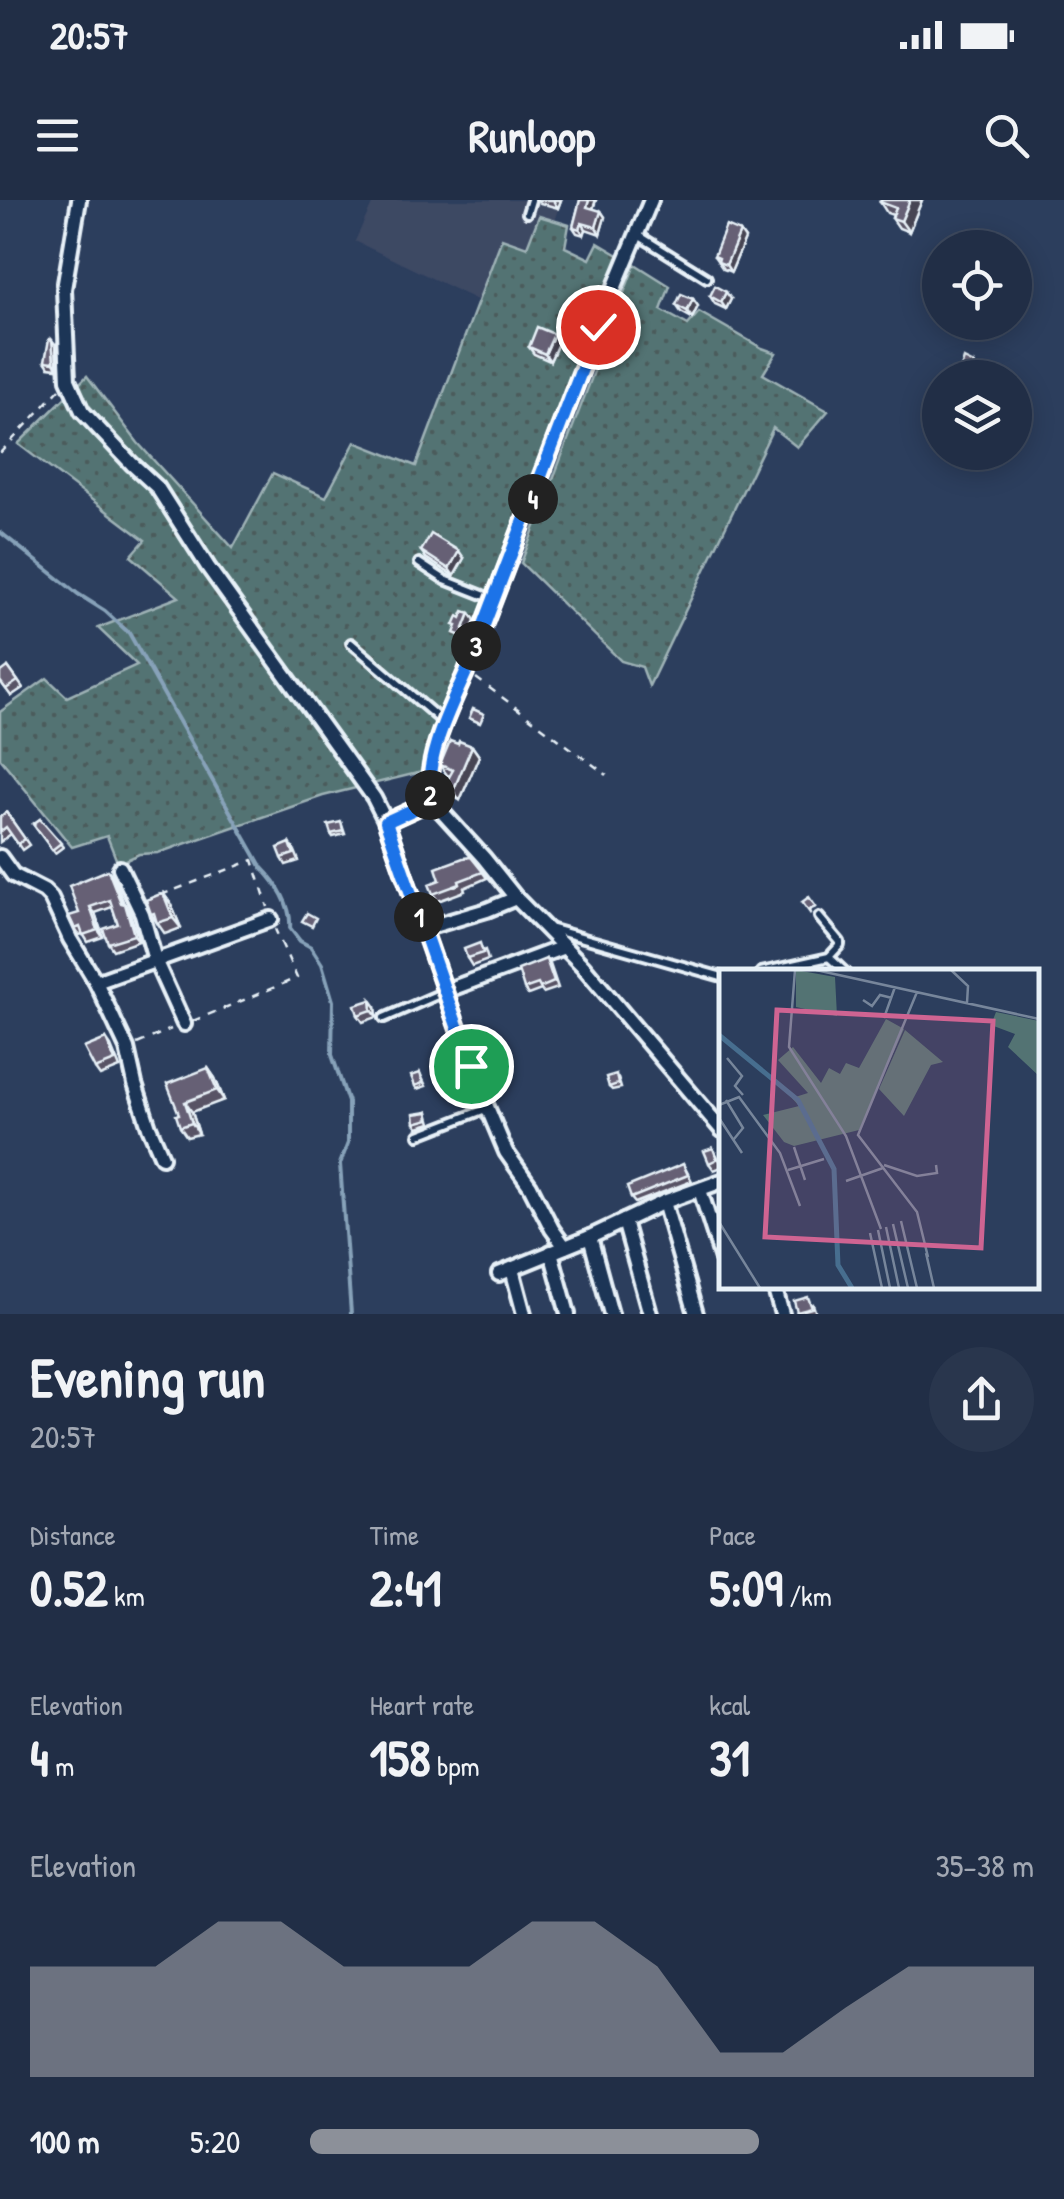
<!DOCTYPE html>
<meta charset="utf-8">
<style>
:root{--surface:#212e46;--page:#29364d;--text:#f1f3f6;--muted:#a2a8b3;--line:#3e4a5f;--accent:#8c9099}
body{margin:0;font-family:"Patrick Hand",sans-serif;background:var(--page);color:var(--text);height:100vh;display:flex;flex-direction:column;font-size:38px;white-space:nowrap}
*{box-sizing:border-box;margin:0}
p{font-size:32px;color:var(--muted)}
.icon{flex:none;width:55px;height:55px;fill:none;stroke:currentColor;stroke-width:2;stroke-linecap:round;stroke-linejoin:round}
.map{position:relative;height:1114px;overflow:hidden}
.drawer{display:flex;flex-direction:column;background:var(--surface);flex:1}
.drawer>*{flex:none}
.tools{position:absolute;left:922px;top:30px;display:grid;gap:20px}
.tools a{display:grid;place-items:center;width:110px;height:110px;border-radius:50%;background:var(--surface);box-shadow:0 5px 25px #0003,0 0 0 2px var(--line);font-size:50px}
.pin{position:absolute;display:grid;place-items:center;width:85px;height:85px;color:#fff;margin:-42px;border:5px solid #fff;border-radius:50%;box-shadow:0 2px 10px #0007}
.km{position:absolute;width:50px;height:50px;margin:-25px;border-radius:50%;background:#222;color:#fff;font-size:28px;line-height:50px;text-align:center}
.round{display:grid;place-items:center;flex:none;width:105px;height:105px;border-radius:52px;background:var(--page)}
.overview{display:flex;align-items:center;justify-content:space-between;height:170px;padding:0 30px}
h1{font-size:55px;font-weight:700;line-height:75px}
.figures{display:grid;grid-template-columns:repeat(3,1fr);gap:15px;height:170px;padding:10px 30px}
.figures div{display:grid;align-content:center}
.figures b{font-size:50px;font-weight:700}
.figures small{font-size:28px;font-weight:400}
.figures p{font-size:28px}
.chart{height:280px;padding:20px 30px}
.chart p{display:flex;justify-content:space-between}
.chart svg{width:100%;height:180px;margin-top:10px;fill:var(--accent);opacity:.7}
ul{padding:0 30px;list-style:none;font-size:32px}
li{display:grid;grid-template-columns:160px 120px 1fr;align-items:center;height:75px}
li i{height:25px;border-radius:12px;background:var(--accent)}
.status{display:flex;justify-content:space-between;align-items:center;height:70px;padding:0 50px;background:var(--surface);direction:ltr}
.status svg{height:28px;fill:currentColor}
header{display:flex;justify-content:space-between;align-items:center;height:130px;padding:0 30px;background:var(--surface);font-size:45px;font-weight:700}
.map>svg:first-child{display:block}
</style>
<div class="status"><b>20:57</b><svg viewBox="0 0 49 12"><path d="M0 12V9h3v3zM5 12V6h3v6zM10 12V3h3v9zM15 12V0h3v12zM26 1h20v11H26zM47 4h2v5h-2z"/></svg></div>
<header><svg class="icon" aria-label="menu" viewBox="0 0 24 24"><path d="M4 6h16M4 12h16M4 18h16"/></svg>Runloop<svg class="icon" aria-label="search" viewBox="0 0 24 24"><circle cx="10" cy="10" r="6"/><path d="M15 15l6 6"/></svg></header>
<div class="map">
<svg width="1064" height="1114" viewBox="0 0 1064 1114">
<defs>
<pattern id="grass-dots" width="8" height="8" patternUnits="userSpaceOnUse" patternTransform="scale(2.5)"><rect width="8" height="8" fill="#537373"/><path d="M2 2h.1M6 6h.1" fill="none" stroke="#4c5b5c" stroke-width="1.8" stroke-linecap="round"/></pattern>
</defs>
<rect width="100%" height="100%" fill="#2c3e5d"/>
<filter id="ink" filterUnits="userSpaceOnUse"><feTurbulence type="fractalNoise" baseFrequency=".01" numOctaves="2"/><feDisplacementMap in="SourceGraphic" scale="20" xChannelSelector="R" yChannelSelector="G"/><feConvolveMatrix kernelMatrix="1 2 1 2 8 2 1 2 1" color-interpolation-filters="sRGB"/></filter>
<g filter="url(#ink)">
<path fill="#3d4864" d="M374 0H562L555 21 539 17 527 48 502 38 479 101 355 41Z"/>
<g fill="url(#grass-dots)" stroke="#9eb2b6" stroke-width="2.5">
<path d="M539 16 569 25 565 47 590 59 598 43 627 60 472 460 434 569 323 596 158 653 139 654 118 664 107 636 72 647 0 558V512L47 478 67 497 137 465 98 428 179 397 131 356 145 340 18 244 87 176 138 243 233 348 273 273 326 297 355 242 416 266 502 38 527 47Z"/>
<path d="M635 64 670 86 661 110 688 125 699 112 762 148 776 153 763 174 828 211 797 247 773 228 649 486 642 467 621 461 521 363Z"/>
</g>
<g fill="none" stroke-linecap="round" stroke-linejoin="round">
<path stroke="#87a2b9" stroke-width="4" d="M0 332 78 394 105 411 129 433 262 668C277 683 292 706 290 728L300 741 311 747 322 764 333 801 332 855 348 902V943L340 964 351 1114"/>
<defs>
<g id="lane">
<path d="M527 13 531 0"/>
<path d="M638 35 707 78"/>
<path d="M419 363 445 380 493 399"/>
<path d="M351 443 444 523"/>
<path d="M552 729 722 777"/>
<path d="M829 757 845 772"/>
<path d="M761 772 829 757 840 745V742L819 717"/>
<path d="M384 818 444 792"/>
<path d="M419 935 488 908"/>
</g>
<g id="street">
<path d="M79 0 64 89 68 180 82 211 132 264 157 287 208 367 374 598 386 622 477 883 506 952 530 986 552 1029 565 1047"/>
<path d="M651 0 598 127 466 472C452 505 420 565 432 601L484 658 516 698 583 766 722 930"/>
<path d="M386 622 432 601"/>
<path d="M0 657 13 675 44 691 51 698 70 739 96 782 127 848 135 884 149 927 162 957"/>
<path d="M120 668 142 714 155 760 184 824"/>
<path d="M423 729 487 710 516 698"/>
<path d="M96 782 271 719"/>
<path d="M445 791 564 747"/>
<path d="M700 990 722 1059"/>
<path d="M664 1002 696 1114"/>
<path d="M624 1021 650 1114"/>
<path d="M590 1037 611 1114"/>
<path d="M551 1052 568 1114"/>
<path d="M512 1069 524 1114"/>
<path d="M499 1074 590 1037 664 1002 722 981"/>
<path d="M774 1086 782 1114"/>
</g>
</defs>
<use href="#lane" stroke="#e8f1f8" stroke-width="14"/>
<use href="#street" stroke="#e8f1f8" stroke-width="20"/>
<g stroke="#e8f1f8" stroke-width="2.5" stroke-dasharray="8 8" stroke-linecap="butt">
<path d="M0 253 60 189"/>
<path d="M476 478 607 575"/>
<path d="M161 695 253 660 268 707"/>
<path d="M193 821 297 778 275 729"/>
<path d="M137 844 171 829"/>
</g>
<use href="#lane" stroke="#1d3557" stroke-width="6"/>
<use href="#street" stroke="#1d3557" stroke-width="12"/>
</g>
<g fill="#585365" stroke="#e8f1f8" stroke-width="2.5">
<path d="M538 0H561L558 8 540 3Z"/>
<path d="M580 0H596L593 9 601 11 605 17 600 34 586 29 584 35 577 33 573 27Z"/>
<path d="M922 0 909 32 899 28 892 18 893 15 887 13 880 2Z"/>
<path d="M740 32 745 39 731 72 723 69 714 56Z"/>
<path d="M710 96 731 99 726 109 715 104Z"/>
<path d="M693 99 698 106 692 118 681 112 676 105Z"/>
<path d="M559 123 589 124 583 138 564 130Z"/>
<path d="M559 141 550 161 534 154 529 147Z"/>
<path d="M56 145 57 168 49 167 45 161Z"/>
<path d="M421 351 464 358 454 376 426 358Z"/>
<path d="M8 467 23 488 11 496 0 481Z"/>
<path d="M458 544 472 546 479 556 460 600 451 596 444 586 450 576 447 575 440 565Z"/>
<path d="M6 612 29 645 22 650 11 634 0 642V617Z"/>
<path d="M40 619 63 647 55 653 33 624Z"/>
<path d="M341 622 345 634 333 637 331 634Z"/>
<path d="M290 643 295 651 299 661 286 665 282 658Z"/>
<path d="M471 657 487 678 464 688 465 691 438 701 433 694 440 680Z"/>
<path d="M113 676 124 704 129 711 139 741 113 750 108 743 118 724 112 707 95 713 103 737 88 742 83 734 79 735 75 729 79 713Z"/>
<path d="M163 693 171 704 181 728 165 734 151 714Z"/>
<path d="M485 750 488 760 472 766 467 758Z"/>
<path d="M546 759 550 764 558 788 543 793 541 790 528 795 524 789Z"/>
<path d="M376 807 377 817 363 822 358 815Z"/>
<path d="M106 839 111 846 120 868 100 876 95 869Z"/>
<path d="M208 868 215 878 224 900 192 912 199 934 187 937 180 927 179 914Z"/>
<path d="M420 873 426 886 417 889 415 886Z"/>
<path d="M618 878 621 888 612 890 609 887Z"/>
<path d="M428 912 431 923 418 927 415 923Z"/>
<path d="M713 948 722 964V967L714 970 709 963Z"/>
<path d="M683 964 692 981 635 1003 631 998Z"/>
<path d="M813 1104 816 1114H799L797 1112Z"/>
</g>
<g fill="#474452" stroke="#e8f1f8" stroke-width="2.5">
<path d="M554 0H561L558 8 554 2Z"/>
<path d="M589 0H596L591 13 587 7Z"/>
<path d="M910 0H922L909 32 901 21Z"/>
<path d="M601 11 605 17 600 34 596 27Z"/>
<path d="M582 23 586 29 584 35 580 29Z"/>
<path d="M740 32 745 39 731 72 726 65Z"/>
<path d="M726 92 731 99 726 109 721 102Z"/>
<path d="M693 99 698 106 692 118 687 111Z"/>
<path d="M584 116 589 124 583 138 578 131Z"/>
<path d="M554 134 559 141 550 161 545 154Z"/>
<path d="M52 140 56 145 57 168 54 162Z"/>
<path d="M974 164 977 168 972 178H968Z"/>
<path d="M459 351 464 358 454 376 449 369Z"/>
<path d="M470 413 475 420 466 443 461 436Z"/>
<path d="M472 546 479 556 460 600 453 591Z"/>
<path d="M108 670 113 676 126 709 121 703Z"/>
<path d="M163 693 171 704 181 728 173 718Z"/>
<path d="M125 704 129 711 139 741 134 735Z"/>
<path d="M90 707 95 713 103 737 98 730Z"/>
<path d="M371 800 376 807 377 817 372 810Z"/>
<path d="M208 868 215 878 224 900 217 890Z"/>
<path d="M185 902 192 912 199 934 192 923Z"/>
</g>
<g fill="#666175" stroke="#e8f1f8" stroke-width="2.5">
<path d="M580 0H589L587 7 601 11 596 27 582 23 580 29 573 27Z"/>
<path d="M881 0H910L901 21 892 18 896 8 880 2Z"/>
<path d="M726 26 740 32 726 65 718 62 719 58 714 56Z"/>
<path d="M715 86 726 92 721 102 710 96Z"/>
<path d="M681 94 693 99 687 111 676 105Z"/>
<path d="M566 108 584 116 578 131 559 123Z"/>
<path d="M537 127 554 134 545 154 529 147Z"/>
<path d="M49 139 52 140 54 162 45 161Z"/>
<path d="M964 159 974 164 968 178H958Z"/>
<path d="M431 334 459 351 449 369 421 351Z"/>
<path d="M464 411 470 413 461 436 454 433 457 426 454 425 458 416 461 418Z"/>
<path d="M8 467 18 481 6 489 0 481V473Z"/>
<path d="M473 509 484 514 480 523 469 518Z"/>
<path d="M450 541 458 544 459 541 472 546 453 591 444 586 453 570 440 565Z"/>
<path d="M6 612 25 639 18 644 6 627 0 632V617Z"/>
<path d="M40 619 61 643 52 650 33 624Z"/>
<path d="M341 622 343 631 331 634 328 625Z"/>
<path d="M290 643 294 654 282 658 278 648Z"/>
<path d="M471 657 483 672 459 681 460 684 433 694 429 684 440 680 436 668 463 658Z"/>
<path d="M108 670 121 703 125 704 134 735 108 743 103 729 118 724 110 700 90 707 98 730 83 735 80 727 75 729 69 716 79 713 69 686Z"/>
<path d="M163 693 173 718 157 723 154 713 151 714 146 700Z"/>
<path d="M809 697 816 707 811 709 810 713 802 702Z"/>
<path d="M307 713 316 718 312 726 302 721Z"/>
<path d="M480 743 483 753 467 758 464 749Z"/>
<path d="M546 759 554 782 540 788 538 784 524 789 518 770Z"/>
<path d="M371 800 372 810 358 815 355 805Z"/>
<path d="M106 839 115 861 95 869 84 848Z"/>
<path d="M208 868 217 890 185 902 192 923 180 927 176 915 179 914 167 884Z"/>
<path d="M420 873 423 883 415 886 411 876Z"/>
<path d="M616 874 618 884 609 887 606 877Z"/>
<path d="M428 912 429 919 415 923 414 914Z"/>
<path d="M713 948 717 959 709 963 704 951Z"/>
<path d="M683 964 688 975 631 998 627 987Z"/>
<path d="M808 1097 812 1108 797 1112 794 1101Z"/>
</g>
</g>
<g fill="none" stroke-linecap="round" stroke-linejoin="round" filter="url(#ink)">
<defs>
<path id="route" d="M471 866 386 622 432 601C421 564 451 506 466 472L598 127"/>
</defs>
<use href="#route" stroke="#fff" stroke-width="20"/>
<use href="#route" stroke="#1a73e8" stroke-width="12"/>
</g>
<g transform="translate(719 769)">
<rect width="320" height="320" fill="#2c3e5d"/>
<path d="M77 1 116 8 118 47 77 38ZM277 43 320 52V107L289 78 296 65 272 56ZM167 50 185 60 140 161 75 177 65 173 44 146 80 137 73 129 89 124 59 91 74 78 102 114 110 99 121 105 127 94 140 99ZM186 61 224 93 212 96 185 147 160 120Z" fill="#537373"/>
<path fill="none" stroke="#476e8f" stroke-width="5" d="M0 66 79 131 115 200 119 296 133 319"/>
<path fill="none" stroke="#77869b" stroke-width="2.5" d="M76 1 70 78 127 167 162 260M97 1 320 50M232 1 249 17 248 34M198 23 139 166 198 243 209 288M144 31 153 37 161 26 173 29M165 49 176 18M8 89 23 107 16 117 24 126M7 131 24 159 15 170M0 136 20 128 61 184 81 237M0 149 23 184M75 178 86 211M165 196 198 207 218 204 217 196M69 201 105 190M127 212 164 199M182 252 198 319M0 253 41 319M174 255 189 319M167 258 180 319M159 261 171 319M151 264 163 319M207 284 215 319"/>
<path fill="#cf6492" fill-opacity="0.15" stroke="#cf6492" stroke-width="5" d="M58 41 274 52 262 279 46 268Z"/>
<rect width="320" height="320" fill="none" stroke="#e8f1f8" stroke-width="5"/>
</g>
</svg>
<div class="tools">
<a><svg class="icon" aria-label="locate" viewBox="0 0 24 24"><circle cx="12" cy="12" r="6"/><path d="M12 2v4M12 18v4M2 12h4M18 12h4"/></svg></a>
<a><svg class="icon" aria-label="layers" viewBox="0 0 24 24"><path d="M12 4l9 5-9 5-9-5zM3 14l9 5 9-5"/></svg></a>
</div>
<div class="pin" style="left:471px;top:866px;background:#1e9e55"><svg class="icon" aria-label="arrive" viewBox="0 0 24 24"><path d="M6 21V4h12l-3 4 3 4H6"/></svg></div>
<div class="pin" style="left:598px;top:127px;background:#d93025"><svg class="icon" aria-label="check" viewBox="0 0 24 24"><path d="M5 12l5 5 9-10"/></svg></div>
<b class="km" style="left:419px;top:717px">1</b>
<b class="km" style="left:430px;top:595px">2</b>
<b class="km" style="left:476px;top:446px">3</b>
<b class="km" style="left:533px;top:299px">4</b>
</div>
<section class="drawer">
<div class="overview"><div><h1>Evening run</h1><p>20:57</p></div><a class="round"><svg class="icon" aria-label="share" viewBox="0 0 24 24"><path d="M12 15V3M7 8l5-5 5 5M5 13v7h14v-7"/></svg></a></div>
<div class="figures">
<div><p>Distance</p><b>0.52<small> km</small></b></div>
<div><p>Time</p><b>2:41</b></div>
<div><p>Pace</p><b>5:09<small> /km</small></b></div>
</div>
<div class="figures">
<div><p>Elevation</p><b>4<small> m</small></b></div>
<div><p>Heart rate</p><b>158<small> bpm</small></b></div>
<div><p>kcal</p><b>31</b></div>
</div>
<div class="chart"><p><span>Elevation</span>35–38 m</p>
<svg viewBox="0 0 160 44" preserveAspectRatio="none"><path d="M0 44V17L10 17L20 17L30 6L40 6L50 17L60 17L70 17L80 6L90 6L100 17L110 38L120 38L130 27L140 17L150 17L160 17V44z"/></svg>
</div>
<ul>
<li><b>100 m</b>5:20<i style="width:62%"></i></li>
</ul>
</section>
